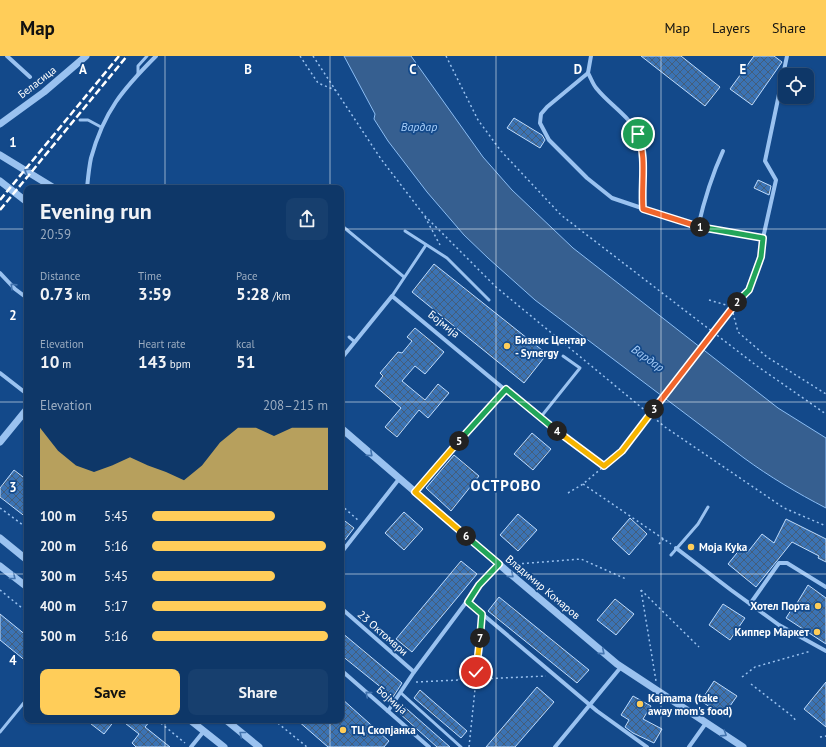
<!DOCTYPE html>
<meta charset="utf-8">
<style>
:root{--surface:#0e3768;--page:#173f6e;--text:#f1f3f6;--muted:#9bacc0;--line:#2e517c;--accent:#ffcd59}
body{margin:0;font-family:"PT Sans",sans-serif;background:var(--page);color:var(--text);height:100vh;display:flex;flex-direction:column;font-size:15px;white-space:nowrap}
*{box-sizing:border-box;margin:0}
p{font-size:13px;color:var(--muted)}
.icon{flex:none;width:22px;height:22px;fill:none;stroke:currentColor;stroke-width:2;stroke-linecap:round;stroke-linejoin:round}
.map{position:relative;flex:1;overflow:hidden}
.details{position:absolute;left:24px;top:129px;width:320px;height:538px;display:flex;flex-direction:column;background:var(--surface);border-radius:8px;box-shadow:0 1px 3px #0004,0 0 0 1px var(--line)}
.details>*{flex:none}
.buttons{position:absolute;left:778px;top:12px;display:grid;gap:8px}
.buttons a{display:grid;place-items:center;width:36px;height:36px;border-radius:8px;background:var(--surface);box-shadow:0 1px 3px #0004,0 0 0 1px var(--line);font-size:20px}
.pin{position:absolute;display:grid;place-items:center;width:34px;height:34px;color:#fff;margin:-17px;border:2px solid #fff;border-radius:50%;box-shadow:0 1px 4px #0007}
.km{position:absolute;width:20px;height:20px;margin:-10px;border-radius:50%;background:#222;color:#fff;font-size:11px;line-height:20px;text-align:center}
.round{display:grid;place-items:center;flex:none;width:42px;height:42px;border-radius:8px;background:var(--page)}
.overview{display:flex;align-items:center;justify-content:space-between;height:68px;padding:0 16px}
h1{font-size:22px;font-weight:700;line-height:30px}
.stats{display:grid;grid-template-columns:repeat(3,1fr);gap:6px;height:68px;padding:4px 16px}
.stats div{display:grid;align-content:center}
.stats b{font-size:17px;font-weight:700}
.stats small{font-size:11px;font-weight:400}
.stats p{font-size:11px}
.chart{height:112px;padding:8px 16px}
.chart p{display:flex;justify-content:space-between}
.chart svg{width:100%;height:72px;margin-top:4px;fill:var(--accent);opacity:.7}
.button{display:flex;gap:8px;margin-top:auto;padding:8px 16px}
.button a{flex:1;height:46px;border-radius:8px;background:var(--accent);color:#111;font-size:16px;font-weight:700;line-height:46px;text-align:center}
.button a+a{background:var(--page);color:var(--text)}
ul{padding:0 16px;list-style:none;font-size:13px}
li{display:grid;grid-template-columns:64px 48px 1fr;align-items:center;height:30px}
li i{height:10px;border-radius:5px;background:var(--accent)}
header{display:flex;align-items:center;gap:24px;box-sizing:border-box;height:56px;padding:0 20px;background:var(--accent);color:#111}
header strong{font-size:19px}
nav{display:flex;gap:22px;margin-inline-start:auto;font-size:14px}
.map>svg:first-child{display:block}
</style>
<header>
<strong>Map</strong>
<nav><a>Map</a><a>Layers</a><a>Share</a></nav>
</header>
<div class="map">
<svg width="826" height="691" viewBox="0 0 826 691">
<defs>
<pattern id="building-cross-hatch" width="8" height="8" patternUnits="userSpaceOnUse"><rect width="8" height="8" fill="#3b73b4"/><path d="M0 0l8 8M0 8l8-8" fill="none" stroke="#445e7b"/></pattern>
</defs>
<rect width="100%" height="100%" fill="#13498a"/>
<path fill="#2563aa" d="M469 607 476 616V623L457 624Z"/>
<path fill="#365f90" stroke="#8bbdf4" d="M344 0H411L483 101 512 134 573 192 778 352 826 382V452C797 437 770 421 744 402L535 244 488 202 464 179 427 136 388 85 374 63 375 58Z"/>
<path fill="#13498a" d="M700 288 705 292 664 344 660 341Z"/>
<g fill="url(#building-cross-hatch)" stroke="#c0dcfc">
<path d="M641 0H681L720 31 705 50Z"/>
<path d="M754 0H774L782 6 752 49 730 33Z"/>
<path d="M514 62 542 79 545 84 540 92 507 72Z"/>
<path d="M758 124 771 130 769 139 754 132Z"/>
<path d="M434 208 547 298 524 327 412 236Z"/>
<path d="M415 272 444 296 425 318 415 310 402 325 425 344 438 328 449 337 428 362 419 354 397 381 385 371 401 352 375 330 383 320 380 317 398 296 402 297 412 285 407 281Z"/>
<path d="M532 377 551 393 533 414 514 398Z"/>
<path d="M454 399 479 420 451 455 426 432Z"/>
<path d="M14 414 27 424V462L0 441V432Z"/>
<path d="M404 456 423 473 404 494 385 477Z"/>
<path d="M518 458 537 474 518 495 500 479Z"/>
<path d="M341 462 354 472 341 489Z"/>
<path d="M630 462 647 478 629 499 612 483Z"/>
<path d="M786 463 826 483V506L818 502 819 500 792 486 756 531 728 508 741 492 747 497 762 478 774 487Z"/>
<path d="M461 505 477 518 412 596 396 583Z"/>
<path d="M808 529 826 542V588L786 562 793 551 794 552Z"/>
<path d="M499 541 589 614 577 627 488 555Z"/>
<path d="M615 543 634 558 616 579 597 564Z"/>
<path d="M723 548 745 562 730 584 709 569Z"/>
<path d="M0 558 27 580V606L0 584Z"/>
<path d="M341 576 402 627 393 641 341 599Z"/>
<path d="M714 625 737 640 723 660 701 645Z"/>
<path d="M826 626V671L804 653Z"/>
<path d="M537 631 554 646 515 691H486Z"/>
<path d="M420 634 467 675 461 682 414 642Z"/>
<path d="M633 640 651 650 643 663 662 673 654 687 633 677 625 671 629 664 621 659Z"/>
<path d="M341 642 389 685 384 691H328L297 664H341Z"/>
<path d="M405 651 408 654 450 691H437L399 657Z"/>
<path d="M86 664H115L104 678Z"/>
<path d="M121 664H151L145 671 170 691H136L132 687 139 678Z"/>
</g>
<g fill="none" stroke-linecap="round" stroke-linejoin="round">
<g stroke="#9ac2f0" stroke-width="1.5" stroke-dasharray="2 3" stroke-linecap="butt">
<path d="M300 0 318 27 335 34"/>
<path d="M313 0 381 103 424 159 496 231 665 371 784 452 826 470"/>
<path d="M446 0 478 64 501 95 561 159 757 310 826 358"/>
<path d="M425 161 440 189"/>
<path d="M709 244 726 249"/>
<path d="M733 257 738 276 767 301 826 338"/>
<path d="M549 369 604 410"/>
<path d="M583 428 671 488"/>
<path d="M568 437 583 428 622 395"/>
<path d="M341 449 359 465"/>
<path d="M0 452 27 472"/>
<path d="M659 488 664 482"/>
<path d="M517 508 581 503 626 523"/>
<path d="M0 534 27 556"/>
<path d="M641 534 656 625"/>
<path d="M641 534 699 591"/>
<path d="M742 621 755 611 811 595"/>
<path d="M416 626 546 620"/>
<path d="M751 628 792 660 797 666"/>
<path d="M157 664 185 687"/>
<path d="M274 664 307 691"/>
<path d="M820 681 826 680"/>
<path d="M469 691 482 566"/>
</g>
<g stroke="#9ac2f0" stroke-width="3">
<path d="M138 18V10L147 0"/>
<path d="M80 64H88L101 71"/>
<path d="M290 131 291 132"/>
<path d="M341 169 404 221"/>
<path d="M405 175 447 202 489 244"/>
<path d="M392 240 426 189"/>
<path d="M349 281 355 286"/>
<path d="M540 362 580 312 563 300"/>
<path d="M416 435 506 333"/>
<path d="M671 499 698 468 708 451"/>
<path d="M401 637 461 691"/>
<path d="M0 676 27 643"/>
</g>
<g stroke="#9ac2f0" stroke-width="4">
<path d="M7 0 30 21"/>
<path d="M588 17 547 51 541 58 540 67 549 84 587 122 612 142 698 171 763 182"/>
<path d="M588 17C591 22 593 29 597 33 609 48 630 61 639 79 649 100 641 130 643 153"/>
<path d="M588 17 591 0"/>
<path d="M87 132C88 122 89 111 91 102 104 55 123 33 156 0"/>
<path d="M159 132V131"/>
<path d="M698 171C704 145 712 119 723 95"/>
<path d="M0 217 15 233 27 242"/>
<path d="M732 251 749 234 761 201 763 182 776 124 765 105 787 0"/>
<path d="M341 303 392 240 544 366"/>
<path d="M0 317 27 338"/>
<path d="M676 492 731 534 779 569 826 595"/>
<path d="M341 497 399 423"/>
<path d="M468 546 597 655 647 691"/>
<path d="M750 548 779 507H787L826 531"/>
<path d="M341 552 414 616"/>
<path d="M341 614 429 691"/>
<path d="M388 655 414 616 479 529 499 508"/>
<path d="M191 691 204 675"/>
<path d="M555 691 621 611"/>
<path d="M689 691 706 667"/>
</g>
<g stroke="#9ac2f0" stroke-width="7">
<path d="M0 68 44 36 86 0"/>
<path d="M0 99 54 132"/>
<path d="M0 125 27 146"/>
<path d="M341 372 508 516 617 608 743 691"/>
<path d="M0 386 27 353"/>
<path d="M0 482 27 504"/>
<path d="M0 510 27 531"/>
<path d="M190 664 224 691"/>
<path d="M226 664 259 691"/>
</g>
<g stroke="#fff" stroke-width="2.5" stroke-dasharray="7 3" stroke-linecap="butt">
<path d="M0 144 119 0"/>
<path d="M0 154 127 0"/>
</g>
<path stroke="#9ac2f0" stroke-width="1.5" stroke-dasharray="2 3" stroke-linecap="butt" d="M622 395 732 251"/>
</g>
<defs><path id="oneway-chevron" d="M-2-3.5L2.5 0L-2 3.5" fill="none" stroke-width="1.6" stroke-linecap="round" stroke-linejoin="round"/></defs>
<g stroke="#4273ae">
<use href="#oneway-chevron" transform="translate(27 115) rotate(-148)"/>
<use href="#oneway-chevron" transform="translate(13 230) rotate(-136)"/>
<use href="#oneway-chevron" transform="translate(370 398) rotate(42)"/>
<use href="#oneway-chevron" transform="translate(511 519) rotate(40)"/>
<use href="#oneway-chevron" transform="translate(13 521) rotate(39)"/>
<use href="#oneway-chevron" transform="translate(602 596) rotate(40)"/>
<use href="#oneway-chevron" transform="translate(368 638) rotate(-139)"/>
<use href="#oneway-chevron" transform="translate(242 678) rotate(-141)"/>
<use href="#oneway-chevron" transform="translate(724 678) rotate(33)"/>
</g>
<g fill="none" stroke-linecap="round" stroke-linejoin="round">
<defs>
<path id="split-1" d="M638 78C647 103 641 127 643 153L700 171"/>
<path id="split-2" d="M700 171 763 182 761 201 749 234 737 246"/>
<path id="split-3" d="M654 353 737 246"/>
<path id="split-4" d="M557 375 604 410 622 395 654 353"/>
<path id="split-5" d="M459 385 506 333 557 375"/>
<path id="split-6" d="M459 385 415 436 466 480"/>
<path id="split-7" d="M466 480 499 508 479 529 468 546 482 558 480 582"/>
<path id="split-8" d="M476 616 480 582"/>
</defs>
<use href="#split-1" stroke="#fff" stroke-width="8"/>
<use href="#split-2" stroke="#fff" stroke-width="8"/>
<use href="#split-3" stroke="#fff" stroke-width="8"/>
<use href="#split-4" stroke="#fff" stroke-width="8"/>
<use href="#split-5" stroke="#fff" stroke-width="8"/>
<use href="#split-6" stroke="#fff" stroke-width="8"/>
<use href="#split-7" stroke="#fff" stroke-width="8"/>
<use href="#split-8" stroke="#fff" stroke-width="8"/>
<use href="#split-1" stroke="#f0652b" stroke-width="5"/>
<use href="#split-2" stroke="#22a559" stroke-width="5"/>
<use href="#split-3" stroke="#f0652b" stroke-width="5"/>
<use href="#split-4" stroke="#f5b400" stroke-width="5"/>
<use href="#split-5" stroke="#22a559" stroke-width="5"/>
<use href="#split-6" stroke="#f5b400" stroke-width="5"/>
<use href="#split-7" stroke="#22a559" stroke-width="5"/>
<use href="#split-8" stroke="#f5b400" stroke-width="5"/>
</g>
<path fill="none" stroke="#fff" stroke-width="1" stroke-opacity="0.55" d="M165 0V132M330 0V132M496 0V691M661 0V691M0 173H27M341 173H826M0 346H27M341 346H826M0 518H27M341 518H826M165 664V691M330 664V691"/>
<g fill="#ffcd59" stroke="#13498a" stroke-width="1.5">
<circle cx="507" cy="290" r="4"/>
<circle cx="691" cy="491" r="4"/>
<circle cx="818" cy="550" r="4"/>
<circle cx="817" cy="576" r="4"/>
<circle cx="640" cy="648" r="4"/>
<circle cx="343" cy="674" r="4"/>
</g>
<g text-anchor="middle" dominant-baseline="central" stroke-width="3.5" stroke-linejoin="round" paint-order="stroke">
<g font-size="11" fill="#fff" stroke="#13498a">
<text transform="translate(37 26) rotate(-38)">Беласица</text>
<text transform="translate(444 268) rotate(39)">Бојмија</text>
<text transform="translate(543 531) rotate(40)">Владимир Комаров</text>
<text transform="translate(383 577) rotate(41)">23 Октомври</text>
<text transform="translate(392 644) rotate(41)">Бојмија</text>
</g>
<g font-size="11" font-weight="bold" fill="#fff" stroke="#13498a" text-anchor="start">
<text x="515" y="284">Бизнис Центар<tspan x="515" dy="13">- Synergy</tspan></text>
<text x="699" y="491">Moja Kyka</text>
<text x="810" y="550" text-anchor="end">Хотел Порта</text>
<text x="809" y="576" text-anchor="end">Киппер Маркет</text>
<text x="648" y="642">Kajmama (take<tspan x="648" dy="13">away mom's food)</tspan></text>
<text x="351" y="674">ТЦ Скопјанка</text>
</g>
<g font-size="12" font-style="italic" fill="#a5ccf8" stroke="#13498a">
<text x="419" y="70">Вардар</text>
<text transform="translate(648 302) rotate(36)">Вардар</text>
</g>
<g font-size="15" font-weight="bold" letter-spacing="1" fill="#fff" stroke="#13498a">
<text x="506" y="429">ОСТРОВО</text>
</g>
</g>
<g font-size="13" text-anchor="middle" font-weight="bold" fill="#fff" stroke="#13498a" stroke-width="3.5" stroke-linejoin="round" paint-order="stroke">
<text x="83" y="18">A</text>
<text x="248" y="18">B</text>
<text x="413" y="18">C</text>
<text x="578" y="18">D</text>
<text x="743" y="18">E</text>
<text x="13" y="91">1</text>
<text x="13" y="264">2</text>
<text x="13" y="436">3</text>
<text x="13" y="609">4</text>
</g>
</svg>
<div class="buttons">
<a><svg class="icon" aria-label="locate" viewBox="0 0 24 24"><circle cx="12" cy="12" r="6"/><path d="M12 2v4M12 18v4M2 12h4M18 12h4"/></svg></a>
</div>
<div class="pin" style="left:638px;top:78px;background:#1e9e55"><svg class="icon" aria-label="arrive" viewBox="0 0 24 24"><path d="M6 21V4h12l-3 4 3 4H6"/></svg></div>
<div class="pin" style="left:476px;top:616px;background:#d93025"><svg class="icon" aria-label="check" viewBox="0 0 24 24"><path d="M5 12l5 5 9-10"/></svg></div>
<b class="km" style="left:700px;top:171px">1</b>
<b class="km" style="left:737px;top:246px">2</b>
<b class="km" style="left:654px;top:353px">3</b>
<b class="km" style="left:557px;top:375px">4</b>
<b class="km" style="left:459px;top:385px">5</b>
<b class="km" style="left:466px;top:480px">6</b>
<b class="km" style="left:480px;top:582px">7</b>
<section class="details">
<div class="overview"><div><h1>Evening run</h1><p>20:59</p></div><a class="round"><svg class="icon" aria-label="share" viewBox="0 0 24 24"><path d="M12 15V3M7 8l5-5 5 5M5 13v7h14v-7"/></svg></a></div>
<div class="stats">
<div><p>Distance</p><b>0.73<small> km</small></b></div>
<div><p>Time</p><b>3:59</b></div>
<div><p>Pace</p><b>5:28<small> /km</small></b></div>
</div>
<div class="stats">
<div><p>Elevation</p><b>10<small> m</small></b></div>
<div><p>Heart rate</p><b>143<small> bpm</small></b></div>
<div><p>kcal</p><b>51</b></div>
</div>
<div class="chart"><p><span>Elevation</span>208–215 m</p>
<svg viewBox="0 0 160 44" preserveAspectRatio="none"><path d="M0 44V6L10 20L20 29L30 33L40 29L50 24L60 29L70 33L80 38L90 29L100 15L110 6L120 6L130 11L140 6L150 6L160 6V44z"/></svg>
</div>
<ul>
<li><b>100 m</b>5:45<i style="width:70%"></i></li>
<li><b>200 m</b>5:16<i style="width:99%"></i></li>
<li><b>300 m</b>5:45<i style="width:70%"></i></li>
<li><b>400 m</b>5:17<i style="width:99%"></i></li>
<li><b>500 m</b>5:16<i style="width:100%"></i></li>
</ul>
<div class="button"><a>Save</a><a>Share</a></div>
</section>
</div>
